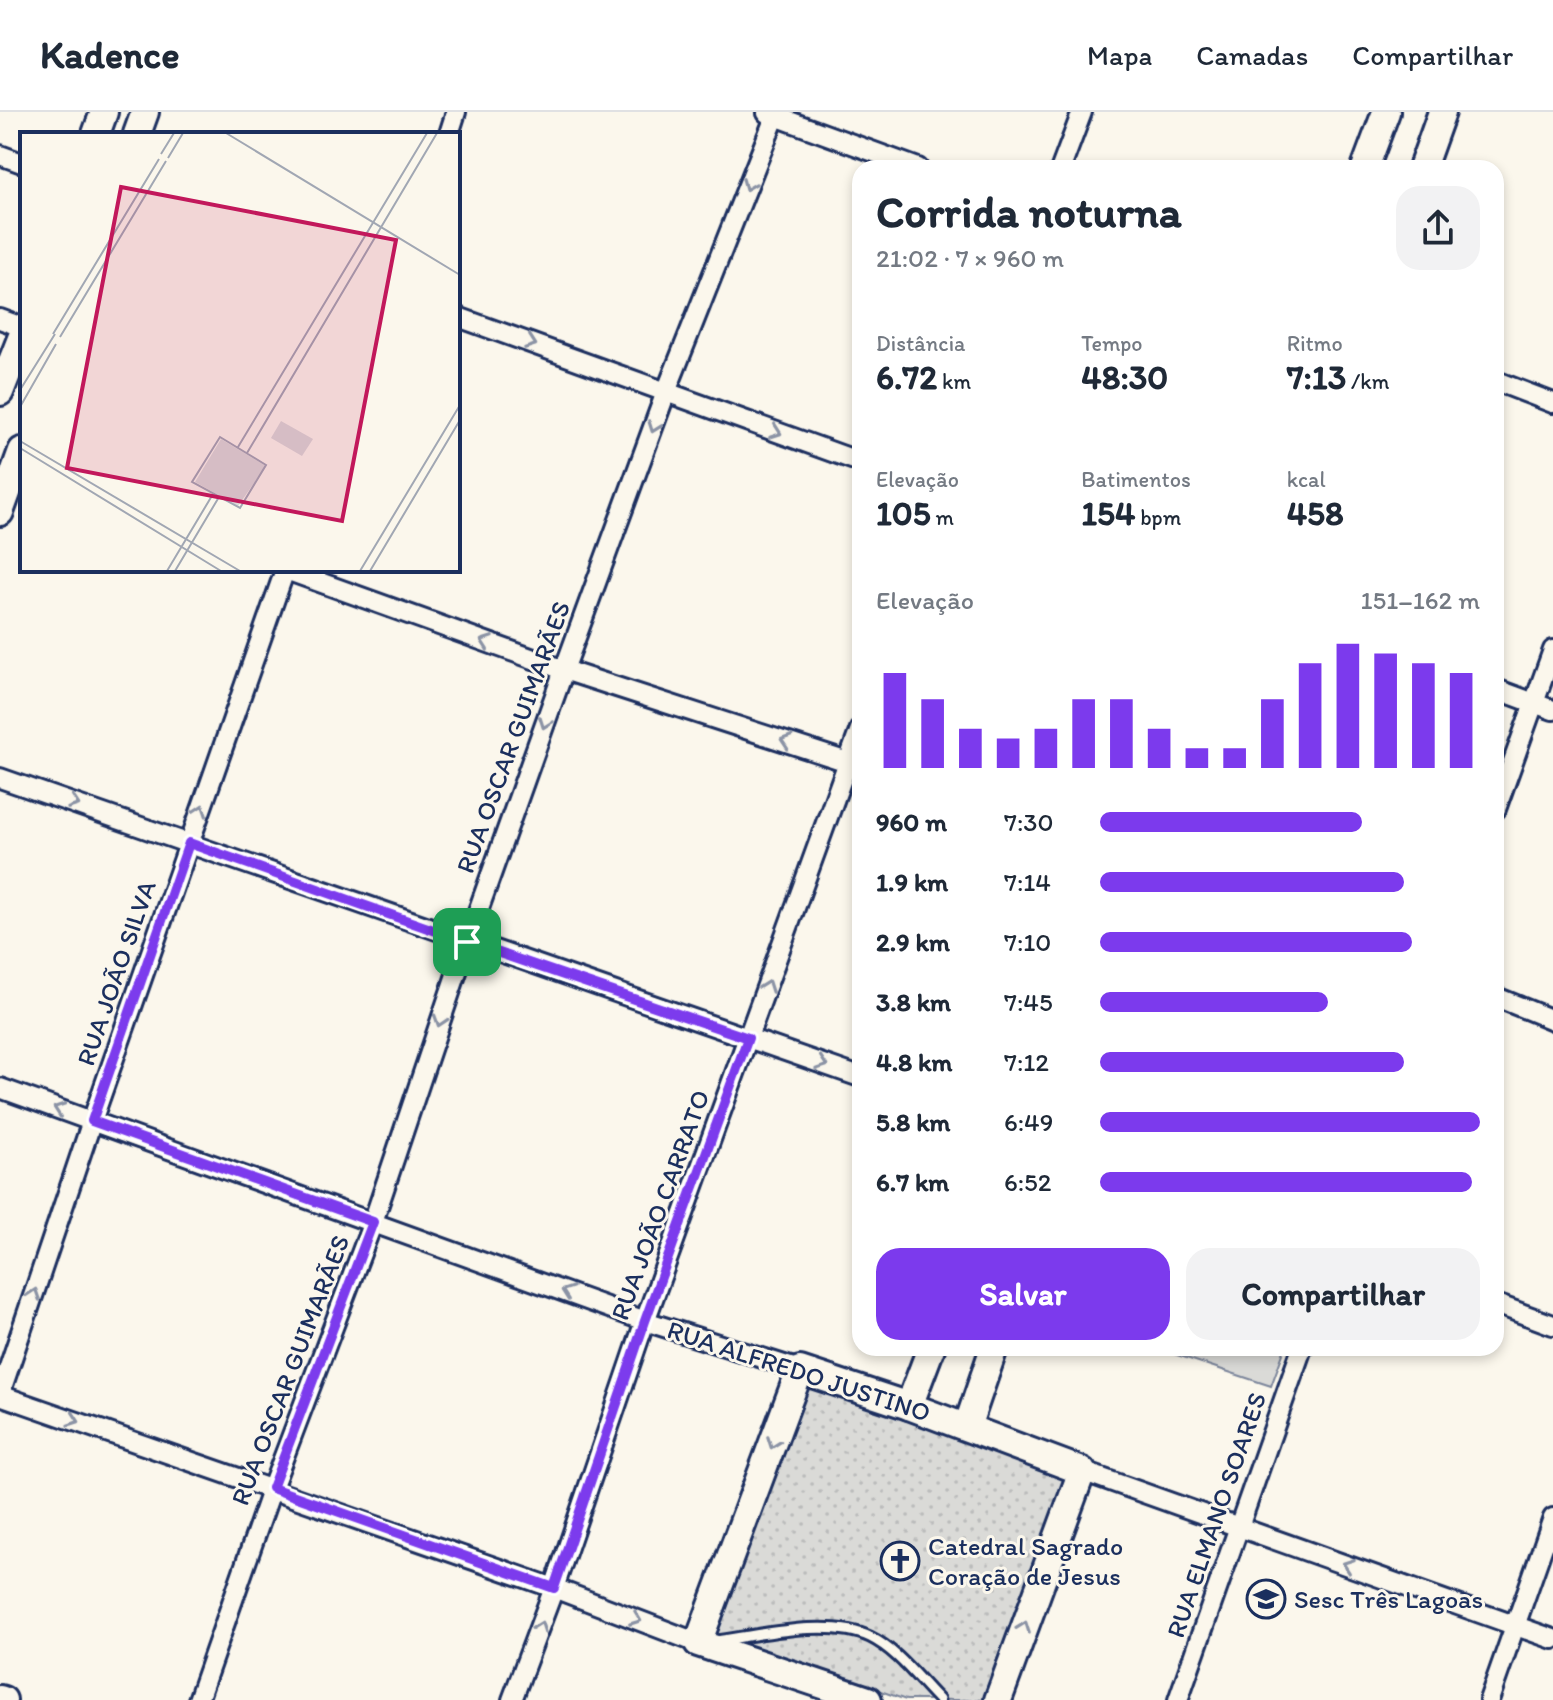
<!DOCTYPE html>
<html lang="pt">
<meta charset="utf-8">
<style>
:root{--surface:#fff;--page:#f2f2f3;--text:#1f2937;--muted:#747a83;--line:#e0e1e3;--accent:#7c3aed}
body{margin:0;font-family:Itim,sans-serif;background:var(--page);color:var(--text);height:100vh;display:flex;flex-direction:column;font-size:30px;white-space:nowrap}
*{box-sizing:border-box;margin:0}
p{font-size:26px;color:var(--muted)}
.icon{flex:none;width:44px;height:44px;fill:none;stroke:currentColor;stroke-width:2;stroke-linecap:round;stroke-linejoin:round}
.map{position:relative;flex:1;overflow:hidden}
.sheet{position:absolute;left:852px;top:48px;width:652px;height:1196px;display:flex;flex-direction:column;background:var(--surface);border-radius:24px;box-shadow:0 4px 12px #0003}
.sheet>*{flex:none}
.pin{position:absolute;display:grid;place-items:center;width:68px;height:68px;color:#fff;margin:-34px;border-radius:16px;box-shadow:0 4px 12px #0006}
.round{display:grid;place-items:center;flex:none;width:84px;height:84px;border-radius:24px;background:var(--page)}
.summary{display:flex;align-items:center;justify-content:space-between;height:136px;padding:0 24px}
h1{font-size:44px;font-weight:700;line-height:60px}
.metrics{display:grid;grid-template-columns:repeat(3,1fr);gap:12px;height:136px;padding:8px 24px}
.metrics div{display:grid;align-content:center}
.metrics b{font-size:34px;font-weight:700}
.metrics small{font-size:22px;font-weight:400}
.metrics p{font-size:22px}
.chart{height:224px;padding:16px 24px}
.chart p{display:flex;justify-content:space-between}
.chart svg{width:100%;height:144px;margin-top:8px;stroke:var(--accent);stroke-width:6}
.action{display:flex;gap:16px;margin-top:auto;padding:16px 24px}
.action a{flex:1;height:92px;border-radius:24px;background:var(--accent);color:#fff;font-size:32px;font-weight:700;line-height:92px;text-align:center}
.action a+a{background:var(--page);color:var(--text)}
ul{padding:0 24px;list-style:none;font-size:26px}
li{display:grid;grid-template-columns:128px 96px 1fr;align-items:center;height:60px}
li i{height:20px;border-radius:10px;background:var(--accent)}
header{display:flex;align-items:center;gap:48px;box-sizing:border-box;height:112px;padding:0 40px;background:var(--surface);border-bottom:2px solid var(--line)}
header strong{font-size:38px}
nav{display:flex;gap:44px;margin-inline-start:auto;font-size:28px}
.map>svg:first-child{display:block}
</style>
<header>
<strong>Kadence</strong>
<nav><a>Mapa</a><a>Camadas</a><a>Compartilhar</a></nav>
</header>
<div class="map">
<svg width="1553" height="1588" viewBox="0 0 1553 1588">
<defs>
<pattern id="park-dots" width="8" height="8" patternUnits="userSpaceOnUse" patternTransform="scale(2)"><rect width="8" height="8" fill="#dadad7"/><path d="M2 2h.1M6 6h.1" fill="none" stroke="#babbbb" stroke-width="1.8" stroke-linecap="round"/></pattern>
</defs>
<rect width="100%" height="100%" fill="#fbf7ec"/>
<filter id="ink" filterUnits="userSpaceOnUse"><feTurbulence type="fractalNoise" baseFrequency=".0125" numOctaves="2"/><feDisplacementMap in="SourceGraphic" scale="16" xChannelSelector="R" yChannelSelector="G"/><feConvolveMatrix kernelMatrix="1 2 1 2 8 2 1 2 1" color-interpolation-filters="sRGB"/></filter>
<g filter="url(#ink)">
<path fill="#dadad7" stroke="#7a849a" stroke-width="2" d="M1156 1236H1285L1271 1274Z"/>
<path fill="url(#park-dots)" stroke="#7a849a" stroke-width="2" d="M808 1267 1080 1365 984 1588H906L821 1558 714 1531Z"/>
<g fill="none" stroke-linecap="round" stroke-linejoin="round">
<defs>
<path id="lane" d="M717 1529C759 1523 830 1506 870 1525 897 1538 918 1567 939 1588"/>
<g id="street">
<path d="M767 1 918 56"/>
<path d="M449 22 456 0"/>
<path d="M0 43 22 51"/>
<path d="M1061 56 1082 0"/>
<path d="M458 205 860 350"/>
<path d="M0 207 22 215"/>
<path d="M1496 269 1553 291"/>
<path d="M286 458 564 558 857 653"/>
<path d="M1496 577 1553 598"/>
<path d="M0 666 860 965"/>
<path d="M1496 697 1553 538"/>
<path d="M1496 885 1553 908"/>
<path d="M0 976 645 1209 800 1258"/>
<path d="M1496 1192 1553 1213"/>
<path d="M0 1282 92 1009 285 458"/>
<path d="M0 1283 554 1476 698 1531"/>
<path d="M1082 1359 1553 1527"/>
<path d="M198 1588 272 1376 373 1110 467 830 564 558 666 280 777 0"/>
<path d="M512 1588 554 1476 645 1209 860 617"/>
<path d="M1178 1588 1302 1236"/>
<path d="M1489 1588 1553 1406"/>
</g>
<g id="secondary">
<path d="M96 22 104 0"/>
<path d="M137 22 145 0"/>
<path d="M1365 56 1386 0"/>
<path d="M1422 56 1442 0"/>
<path d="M0 280 22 224"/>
<path d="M0 400 22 339"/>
<path d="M909 1294 931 1236"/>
<path d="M967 1315 994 1236"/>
<path d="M0 1587 3 1588"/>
<path d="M868 1588 698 1531 800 1258 909 1294 1082 1359 998 1588"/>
</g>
</defs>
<use href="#lane" stroke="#1b2f5e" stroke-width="15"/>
<use href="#street" stroke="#1b2f5e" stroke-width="24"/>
<use href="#secondary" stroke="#1b2f5e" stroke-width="32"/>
<use href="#lane" stroke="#fbf7ec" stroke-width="9"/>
<use href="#street" stroke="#fbf7ec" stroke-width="18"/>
<use href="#secondary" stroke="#fbf7ec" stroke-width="26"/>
</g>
<defs><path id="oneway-chevron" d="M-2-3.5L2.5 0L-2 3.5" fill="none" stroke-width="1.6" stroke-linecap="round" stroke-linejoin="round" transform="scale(2)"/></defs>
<g stroke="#8b93a5">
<use href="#oneway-chevron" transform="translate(748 73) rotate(112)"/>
<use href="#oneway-chevron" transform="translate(531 231) rotate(20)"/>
<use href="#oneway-chevron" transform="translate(654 315) rotate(110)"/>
<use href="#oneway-chevron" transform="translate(776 320) rotate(20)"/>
<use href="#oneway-chevron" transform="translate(486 530) rotate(-160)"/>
<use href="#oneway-chevron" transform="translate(545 611) rotate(110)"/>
<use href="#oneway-chevron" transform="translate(786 629) rotate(-162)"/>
<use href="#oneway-chevron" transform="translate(74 691) rotate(19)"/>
<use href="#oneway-chevron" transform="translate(201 698) rotate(-71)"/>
<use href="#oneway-chevron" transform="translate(767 874) rotate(-70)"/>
<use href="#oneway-chevron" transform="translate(440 909) rotate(108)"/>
<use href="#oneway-chevron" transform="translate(822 952) rotate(19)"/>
<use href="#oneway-chevron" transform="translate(59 997) rotate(-160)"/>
<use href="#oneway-chevron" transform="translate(567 1180) rotate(-160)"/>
<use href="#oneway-chevron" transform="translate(34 1182) rotate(-71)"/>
<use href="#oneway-chevron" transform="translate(74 1308) rotate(19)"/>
<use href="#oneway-chevron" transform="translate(773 1331) rotate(110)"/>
<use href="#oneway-chevron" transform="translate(1348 1453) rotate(-160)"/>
<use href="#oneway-chevron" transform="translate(636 1507) rotate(21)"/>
<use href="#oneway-chevron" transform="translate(540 1515) rotate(-70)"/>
<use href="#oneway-chevron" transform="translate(1024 1515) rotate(-70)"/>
</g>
</g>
<g fill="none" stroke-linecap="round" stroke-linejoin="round" filter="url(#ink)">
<defs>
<path id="route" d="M189 731 467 830 748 926 645 1209 554 1476 272 1376 373 1110 92 1009Z"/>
</defs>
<use href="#route" stroke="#fff" stroke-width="16"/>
<use href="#route" stroke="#7c3aed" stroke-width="10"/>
</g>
<defs>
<symbol id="church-ring" viewBox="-11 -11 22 22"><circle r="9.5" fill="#fbf7ec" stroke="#1b2f5e" stroke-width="1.5"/><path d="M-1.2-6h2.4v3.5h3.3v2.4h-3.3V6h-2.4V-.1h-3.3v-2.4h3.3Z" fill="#1b2f5e"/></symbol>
<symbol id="school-ring" viewBox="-11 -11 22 22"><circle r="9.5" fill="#fbf7ec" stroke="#1b2f5e" stroke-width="1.5"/><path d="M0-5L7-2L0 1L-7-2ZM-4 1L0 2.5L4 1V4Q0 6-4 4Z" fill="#1b2f5e"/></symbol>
</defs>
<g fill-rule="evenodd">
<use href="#church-ring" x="878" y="1427" width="44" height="44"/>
<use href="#school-ring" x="1244" y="1465" width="44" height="44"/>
</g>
<g text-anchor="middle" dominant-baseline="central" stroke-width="6" stroke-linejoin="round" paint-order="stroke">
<g font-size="26" fill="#1b2f5e" stroke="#fbf7ec">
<text transform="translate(513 625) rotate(-70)">RUA OSCAR GUIMARÃES</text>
<text transform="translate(116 861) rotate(-71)">RUA JOÃO SILVA</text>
<text transform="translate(660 1093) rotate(-70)">RUA JOÃO CARRATO</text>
<text transform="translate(290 1258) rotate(-69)">RUA OSCAR GUIMARÃES</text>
<text transform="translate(799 1259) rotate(18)">RUA ALFREDO JUSTINO</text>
<text transform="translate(1216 1403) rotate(-71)">RUA ELMANO SOARES</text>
</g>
<g font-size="26" fill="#1b2f5e" stroke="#fbf7ec" text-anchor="start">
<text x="928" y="1434">Catedral Sagrado<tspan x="928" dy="30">Coração de Jesus</tspan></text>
<text x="1294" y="1487">Sesc Três Lagoas</text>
</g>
</g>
<g transform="translate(20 20)">
<rect width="440" height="440" fill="#fbf7ec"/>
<path d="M261 289 293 307 282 324 251 306Z" fill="#dadad7"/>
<path d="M201 307 246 334 218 374 175 350Z" fill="#dadad7"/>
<path fill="none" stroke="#a1a7b3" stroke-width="2" d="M206 1 440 143M141 22 154 1M148 26 163 1M33 202 139 27M40 205 146 29M0 258 35 202M0 275 36 212M200 305 246 333 220 376 172 350ZM0 309 220 439M218 315 407 1M0 316 201 439M227 321 417 1M147 439 193 362M155 439 199 365M340 439 440 273M350 439 440 288"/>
<path fill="#c2185b" fill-opacity="0.15" stroke="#c2185b" stroke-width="4" d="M101 55 376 108 322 389 47 336Z"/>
<rect width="440" height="440" fill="none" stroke="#1b2f5e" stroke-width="4"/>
</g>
</svg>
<div class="pin" style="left:467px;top:830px;background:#1e9e55"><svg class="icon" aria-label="arrive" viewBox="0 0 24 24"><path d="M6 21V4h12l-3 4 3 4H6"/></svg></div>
<section class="sheet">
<div class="summary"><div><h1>Corrida noturna</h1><p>21:02 · 7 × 960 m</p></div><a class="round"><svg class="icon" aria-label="share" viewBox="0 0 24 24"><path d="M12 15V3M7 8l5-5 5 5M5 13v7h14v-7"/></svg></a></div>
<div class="metrics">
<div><p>Distância</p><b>6.72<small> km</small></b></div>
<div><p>Tempo</p><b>48:30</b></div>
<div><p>Ritmo</p><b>7:13<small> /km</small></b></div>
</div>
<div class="metrics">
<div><p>Elevação</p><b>105<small> m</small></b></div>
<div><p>Batimentos</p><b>154<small> bpm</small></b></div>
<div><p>kcal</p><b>458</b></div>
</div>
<div class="chart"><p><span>Elevação</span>151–162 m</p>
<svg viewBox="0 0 160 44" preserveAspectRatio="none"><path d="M5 44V15M15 44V23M25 44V32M35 44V35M45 44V32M55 44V23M65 44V23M75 44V32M85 44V38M95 44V38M105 44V23M115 44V12M125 44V6M135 44V9M145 44V12M155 44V15"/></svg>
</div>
<ul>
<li><b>960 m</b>7:30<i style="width:69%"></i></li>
<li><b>1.9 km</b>7:14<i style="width:80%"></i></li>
<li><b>2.9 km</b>7:10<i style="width:82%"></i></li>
<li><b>3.8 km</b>7:45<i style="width:60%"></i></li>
<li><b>4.8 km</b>7:12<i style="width:80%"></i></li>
<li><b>5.8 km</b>6:49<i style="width:100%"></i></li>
<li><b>6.7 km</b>6:52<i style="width:98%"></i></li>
</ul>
<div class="action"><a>Salvar</a><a>Compartilhar</a></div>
</section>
</div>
